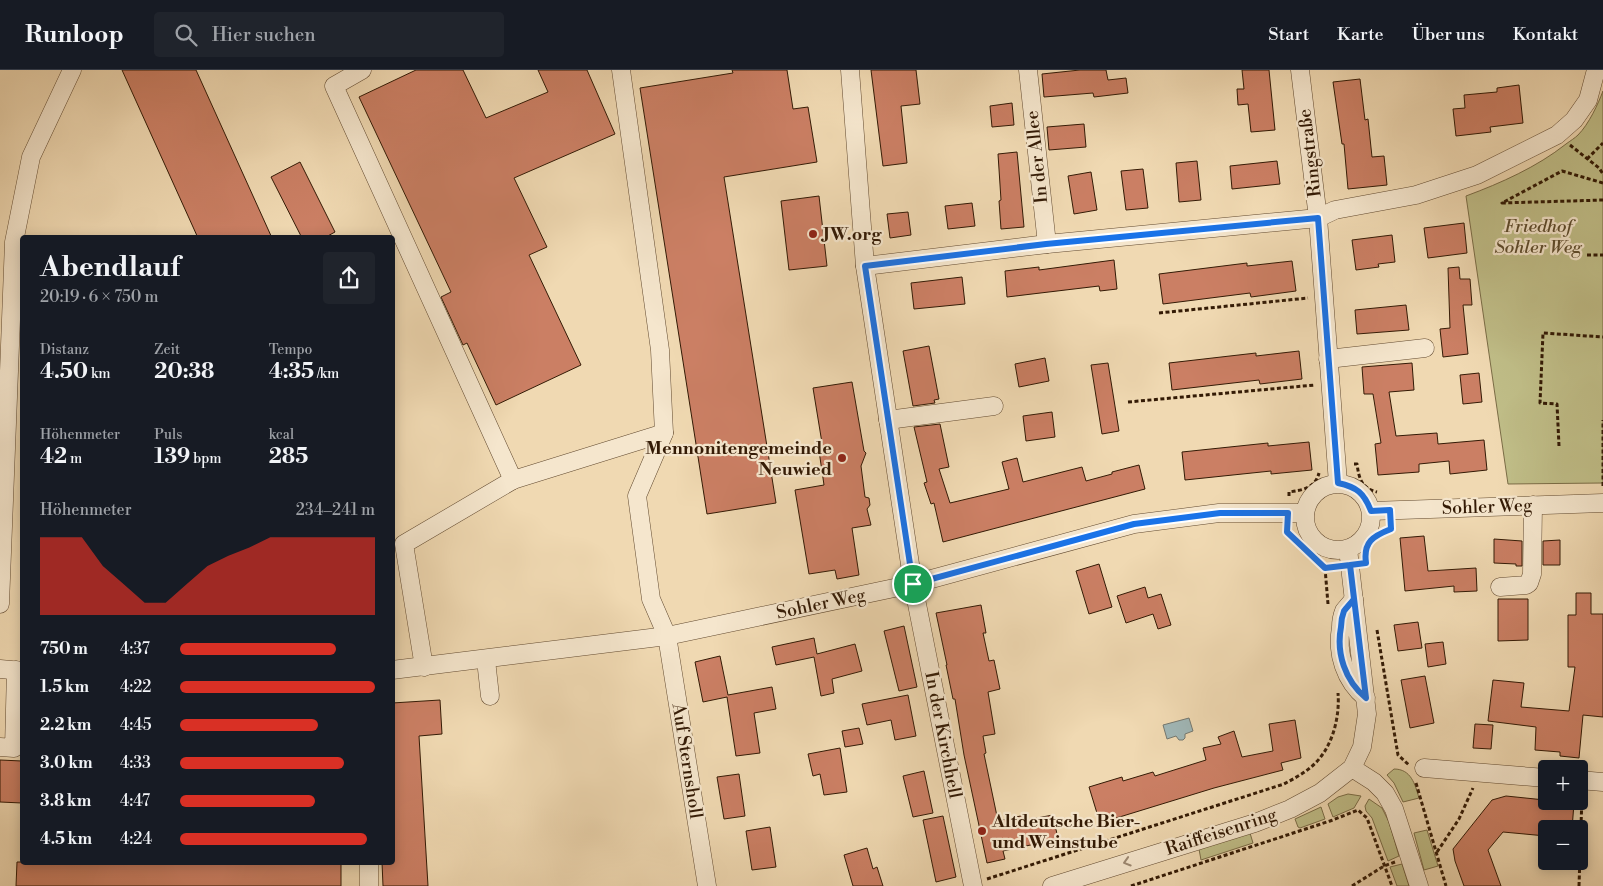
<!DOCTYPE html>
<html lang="de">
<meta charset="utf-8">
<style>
:root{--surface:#171b24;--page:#20242c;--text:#f1f3f6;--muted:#9ea1a6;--line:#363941;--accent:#d93025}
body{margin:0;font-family:"Libre Bodoni",serif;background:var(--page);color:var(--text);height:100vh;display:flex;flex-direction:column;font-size:19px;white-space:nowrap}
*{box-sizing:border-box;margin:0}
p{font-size:16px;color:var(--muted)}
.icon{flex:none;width:28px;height:28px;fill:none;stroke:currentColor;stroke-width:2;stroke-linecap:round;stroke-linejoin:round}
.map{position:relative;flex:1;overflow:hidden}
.panel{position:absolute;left:20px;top:165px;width:375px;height:630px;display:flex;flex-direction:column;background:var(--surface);border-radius:5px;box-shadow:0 2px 12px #0003}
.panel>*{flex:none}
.controls{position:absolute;left:1538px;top:690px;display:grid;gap:10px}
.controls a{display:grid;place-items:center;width:50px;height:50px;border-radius:5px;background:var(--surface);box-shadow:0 2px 12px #0003;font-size:25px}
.pin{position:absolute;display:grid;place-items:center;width:42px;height:42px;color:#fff;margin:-21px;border:2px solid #fff;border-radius:50%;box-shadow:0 1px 5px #0007}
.round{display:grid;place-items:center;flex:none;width:52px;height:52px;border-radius:5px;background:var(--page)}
.summary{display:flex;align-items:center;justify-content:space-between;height:85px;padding:0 20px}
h1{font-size:28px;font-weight:700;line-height:38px}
.stats{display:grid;grid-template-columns:repeat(3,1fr);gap:8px;height:85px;padding:5px 20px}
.stats div{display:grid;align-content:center}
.stats b{font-size:21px;font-weight:700}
.stats small{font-size:14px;font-weight:400}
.stats p{font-size:14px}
.chart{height:140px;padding:10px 20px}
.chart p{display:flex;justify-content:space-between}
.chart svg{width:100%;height:90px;margin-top:5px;fill:var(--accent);opacity:.7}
ul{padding:0 20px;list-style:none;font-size:16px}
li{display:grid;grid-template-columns:80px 60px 1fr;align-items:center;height:38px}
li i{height:12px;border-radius:6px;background:var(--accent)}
header{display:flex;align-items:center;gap:30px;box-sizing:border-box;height:70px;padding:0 25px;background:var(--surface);border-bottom:1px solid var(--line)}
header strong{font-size:24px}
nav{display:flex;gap:28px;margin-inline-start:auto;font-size:18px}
.search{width:350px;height:45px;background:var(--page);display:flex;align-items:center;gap:12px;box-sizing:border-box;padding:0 18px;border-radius:5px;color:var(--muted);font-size:19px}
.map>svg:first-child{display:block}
</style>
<header>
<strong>Runloop</strong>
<div class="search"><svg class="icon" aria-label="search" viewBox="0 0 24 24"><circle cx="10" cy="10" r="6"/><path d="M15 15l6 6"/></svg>Hier suchen</div>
<nav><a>Start</a><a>Karte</a><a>Über uns</a><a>Kontakt</a></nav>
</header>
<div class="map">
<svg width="1603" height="816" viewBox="0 0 1603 816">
<rect width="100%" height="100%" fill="#f0d9b2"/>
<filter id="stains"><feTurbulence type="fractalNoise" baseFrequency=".004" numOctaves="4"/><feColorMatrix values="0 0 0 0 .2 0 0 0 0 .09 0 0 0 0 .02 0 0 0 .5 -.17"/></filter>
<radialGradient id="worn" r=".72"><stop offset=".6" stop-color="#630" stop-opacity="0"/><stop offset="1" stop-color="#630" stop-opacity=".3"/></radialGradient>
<g fill="#c0be88" stroke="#7a6c46">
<path d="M1603 21V413L1508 414 1466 126C1501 113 1537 97 1566 74 1570 71 1575 68 1578 65 1589 54 1598 34 1603 21Z"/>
<path d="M1394 699C1411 699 1415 714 1419 728L1403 732 1394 713 1387 705Z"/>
<path d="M1348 724 1361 726 1354 738 1333 747 1328 734 1338 727Z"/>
<path d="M1369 729 1382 738 1389 752 1399 786 1388 791 1372 748 1366 741 1365 736Z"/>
<path d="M1321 737 1325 749 1300 758 1298 757 1295 749Z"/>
<path d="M1427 760 1438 796 1424 800 1414 763Z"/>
<path d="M1250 763 1253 773 1201 790 1199 779Z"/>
<path d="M1402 794 1409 816H1397L1390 797Z"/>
</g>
<path fill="#a0b7b7" stroke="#747870" d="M1189 648 1193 661 1185 664V668L1183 670H1179L1176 666 1167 669 1163 655Z"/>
<g fill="#cb7f64" stroke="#331a05">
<path d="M122 0H196L272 168H198Z"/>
<path d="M416 0H463L486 48 548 22 538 0H587L615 64 514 108 547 177 529 185 581 295 496 335 467 273 463 275 441 227 451 222 359 27Z"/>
<path d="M732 0H787L793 39 808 37 817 92 724 107 776 433 707 444 640 18 733 3Z"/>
<path d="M871 0H916L920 34 901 36 907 93 883 96Z"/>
<path d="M1080 0H1106L1108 10 1126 8 1128 23 1094 27 1093 23 1044 27 1042 4Z"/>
<path d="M1242 0H1269L1275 60 1251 62 1248 34 1238 35 1237 19H1244Z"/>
<path d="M1360 9 1365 50 1368 49 1372 87 1384 86 1387 115 1348 119 1344 74H1342L1333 12Z"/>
<path d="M1519 15 1523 53 1490 57 1491 62 1456 66 1453 39 1465 38 1464 25 1497 22V18Z"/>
<path d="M1012 33 1014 55 992 57 990 36Z"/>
<path d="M1084 54 1086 77 1049 80 1047 57Z"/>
<path d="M1017 82 1024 157 1001 159 999 131 1001 130 998 84Z"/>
<path d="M1197 91 1201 130 1179 132 1176 93Z"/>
<path d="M1277 91 1280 114 1232 119 1230 96Z"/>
<path d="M300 92 335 162 324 168H302L271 107Z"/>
<path d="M1143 99 1148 138 1126 140 1121 101Z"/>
<path d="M1091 102 1097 140 1074 144 1068 106Z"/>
<path d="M819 126 827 196 789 200 781 131Z"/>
<path d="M972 133 975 156 948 159 945 136Z"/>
<path d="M908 142 911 165 890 168 887 144Z"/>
<path d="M1464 153 1467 183 1428 188 1424 158Z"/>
<path d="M1392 165 1395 192 1378 194 1379 197 1356 200 1352 170Z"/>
<path d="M1114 190 1117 219 1100 221 1099 216 1007 227 1005 201 1039 197V200Z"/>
<path d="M1292 191 1296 221 1251 227 1250 223 1163 234 1159 204 1247 193V196Z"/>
<path d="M1459 197 1460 209H1470L1472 235H1463L1468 284 1443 287 1440 259 1450 258 1448 198Z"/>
<path d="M962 207 965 234 914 239 911 213Z"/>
<path d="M1406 235 1409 260 1357 264 1355 240Z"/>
<path d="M929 276 939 329 934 330 935 333 913 336 903 281Z"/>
<path d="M1299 281 1302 309 1260 314 1259 310 1172 320 1169 293 1256 283V286Z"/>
<path d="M1045 288 1049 311 1019 317 1015 294Z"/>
<path d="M1108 293 1119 361 1102 364 1091 295Z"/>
<path d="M1412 293 1414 320 1389 322 1396 366 1437 363 1438 374 1484 370 1487 400 1450 404 1449 391 1419 394V402L1378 405 1375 374 1381 373 1373 324H1364L1362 297Z"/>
<path d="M1479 303 1482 332 1463 334 1460 305Z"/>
<path d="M852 312 864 381 866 383 861 396 865 427 869 428 870 435 867 439 871 455 852 458 859 505 837 509 835 500 809 504 795 420 824 415 818 374 822 373 813 318Z"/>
<path d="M1052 342 1055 367 1026 371 1023 346Z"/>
<path d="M940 354 949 397 939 399 950 433 1009 419 1002 392 1017 388 1023 412 1082 397 1086 411 1112 404V402L1139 395 1145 419 943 472 934 433 931 434 924 413 927 412 914 357Z"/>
<path d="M1309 372 1312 400 1271 404V401L1185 410 1182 382 1268 373V376Z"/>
<path d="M1424 466 1428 501 1476 498 1477 521 1454 522V516L1405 521 1400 468Z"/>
<path d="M1494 469 1522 471V496H1516V494L1494 493Z"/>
<path d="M1560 470V495H1543V471Z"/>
<path d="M1099 494 1112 537 1089 544 1076 501Z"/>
<path d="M1145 517 1148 528 1161 524 1171 555 1158 559 1153 544 1126 553 1117 526Z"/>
<path d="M1576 523H1591V544H1603V647L1583 645 1579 688 1560 686V682L1535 680 1536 657 1488 651 1493 610 1524 613 1521 637 1569 641 1575 597H1568V545H1576Z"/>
<path d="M1498 529H1528V570L1498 571Z"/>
<path d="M981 535 986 563H983L989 591 994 590 1000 619 988 622 995 664 983 666 986 683 984 684 998 751 1025 745 1026 750 1053 745 1058 769 1003 781 1005 789 987 793 964 685 955 629H953L946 595H947L936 543Z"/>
<path d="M1418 552 1422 578 1398 581 1394 555Z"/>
<path d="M904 556 917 617 899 621 884 561Z"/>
<path d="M814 568 817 584 855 574 862 601 832 609 834 623 821 626 814 587 776 595 772 577Z"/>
<path d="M1443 572 1446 594 1428 597 1425 574Z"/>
<path d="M720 586 728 625 772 617 776 639 754 643 760 683 736 686 727 627 703 632 695 592Z"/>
<path d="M1425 606 1434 653 1410 658 1401 610Z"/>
<path d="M908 625 916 666 895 670 891 650 867 655 862 634Z"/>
<path d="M440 630 442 664 419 666 428 816H383L382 792H392V633Z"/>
<path d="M1295 650 1301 688 1281 693 1283 700 1214 718 1100 753 1089 717 1122 707 1123 711 1153 702 1155 706 1206 690 1203 678 1221 674 1218 667 1234 661 1242 687 1273 681 1269 654Z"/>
<path d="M1475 654 1493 655 1491 679 1473 678Z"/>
<path d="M859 658 863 674 845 677 842 661Z"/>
<path d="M840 678 847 722 824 725 820 704 813 706 808 684Z"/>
<path d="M0 690 22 691V733L0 732Z"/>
<path d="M924 701 933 743 913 747 903 706Z"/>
<path d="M739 704 745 746 724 749 717 707Z"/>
<path d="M1506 726 1574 733 1572 759H1546V766L1503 762 1488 780 1501 816H1464L1455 791 1453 779 1492 730Z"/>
<path d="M943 746 956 807 936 812 923 750Z"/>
<path d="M770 757 776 797 752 800 746 761Z"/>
<path d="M867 778 873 799 877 797 883 816H853L844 785Z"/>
<path d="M17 792H341V816H16Z"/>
</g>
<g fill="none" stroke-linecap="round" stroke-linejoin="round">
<defs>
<g id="minor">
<path d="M362 0 334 16 513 410"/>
<path d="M621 0 660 280 664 363"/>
<path d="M850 0 865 196 913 514 973 816"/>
<path d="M1028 0 1047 174"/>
<path d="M1300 0 1318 148 1338 413"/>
<path d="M865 196 1047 174 1318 148 1335 140 1416 125 1477 105 1557 65 1574 50 1588 30 1596 0"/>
<path d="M1328 289 1425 278"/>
<path d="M888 350 994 336"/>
<circle cx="1338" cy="447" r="33"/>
<path d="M1371 441 1603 433"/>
<path d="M1500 517 1526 515 1529 513 1532 504 1533 435"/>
<path d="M1354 529C1351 533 1347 537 1344 541 1342 546 1341 552 1341 557 1336 583 1345 611 1366 628"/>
<path d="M0 534 14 172 31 87 72 0"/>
<path d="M486 590 490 626"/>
<path d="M424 597 404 474 513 410 664 363 637 426 651 529 667 566 707 816"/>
<path d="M0 599 22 601"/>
<path d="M392 600 667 566 913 514 1134 454 1219 443H1305"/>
<path d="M0 677 14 678 16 600"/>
<path d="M1352 698 1374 712 1385 723 1394 739 1419 816"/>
<path d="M1424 698 1546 708"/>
<path d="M1579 710 1603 712"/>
<path d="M369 792V816"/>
<path d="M1052 816 1255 753 1290 739 1320 723 1352 698 1362 677 1367 644 1348 479"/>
</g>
</defs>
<use href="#minor" stroke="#624a30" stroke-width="19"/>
<g stroke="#331a05" stroke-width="3" stroke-dasharray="4 2.5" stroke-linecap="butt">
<path d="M1570 75 1599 98 1603 104"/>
<path d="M1587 89 1603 73"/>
<path d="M1603 113 1562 101 1502 133 1603 130"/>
<path d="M1587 185H1603"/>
<path d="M1159 243 1308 228"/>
<path d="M1128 332 1315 315"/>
<path d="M1559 376 1557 334 1540 333 1543 263 1603 267"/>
<path d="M1354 394H1357C1359 408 1361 418 1377 422"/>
<path d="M1603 416V350"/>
<path d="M1289 426V422C1303 420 1315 418 1319 403"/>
<path d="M1287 460V462L1325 498"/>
<path d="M1366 479C1370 467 1381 464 1391 458"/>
<path d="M1328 534 1325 498 1334 497"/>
<path d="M1377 560 1398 685 1409 695"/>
<path d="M1416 713 1446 816"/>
<path d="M1437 782 1459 749 1473 718"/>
<path d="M987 809 1284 714C1293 709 1303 704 1311 697 1332 680 1340 648 1338 623"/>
<path d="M1131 816 1330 751 1358 740 1367 748 1392 816"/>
<path d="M1352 816 1384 796 1395 792"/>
<path d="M1579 816 1582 726"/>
</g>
<use href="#minor" stroke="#f5e6cd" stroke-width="18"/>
</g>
<defs><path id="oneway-chevron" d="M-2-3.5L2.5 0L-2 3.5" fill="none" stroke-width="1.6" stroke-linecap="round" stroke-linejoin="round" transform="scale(1.25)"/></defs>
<use stroke="#9e8a73" href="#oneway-chevron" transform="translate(1127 792) rotate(163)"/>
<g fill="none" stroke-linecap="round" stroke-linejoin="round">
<defs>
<path id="route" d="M913 514 1134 454 1220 443H1288L1287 462 1325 498 1350 495 1354 529C1351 533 1347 537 1344 541 1342 546 1341 552 1341 557 1336 583 1345 611 1366 628L1350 495 1366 493C1363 472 1373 466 1391 459L1390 440 1371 441C1364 423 1357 417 1338 413L1318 148 1046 174 865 196 913 514"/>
</defs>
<use href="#route" stroke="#fff" stroke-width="10"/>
<use href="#route" stroke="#1a73e8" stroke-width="6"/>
</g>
<g fill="#8f2418" stroke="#f5e6cd" stroke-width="2">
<circle cx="813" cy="164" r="5"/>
<circle cx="842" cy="388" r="5"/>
<circle cx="982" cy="761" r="5"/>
</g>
<g text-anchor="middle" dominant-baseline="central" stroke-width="4.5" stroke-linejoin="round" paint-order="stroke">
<g font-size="18" fill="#331a05" stroke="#f5e6cd">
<text transform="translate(1310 83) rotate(-97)">Ringstraße</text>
<text transform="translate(1037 87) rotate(-96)">In der Allee</text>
<text transform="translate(1487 437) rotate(-2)">Sohler Weg</text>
<text transform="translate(821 534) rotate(-12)">Sohler Weg</text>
<text transform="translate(943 665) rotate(79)">In der Kirchhell</text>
<text transform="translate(687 691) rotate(81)">Auf Sternsholl</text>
<text transform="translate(1221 762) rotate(-18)">Raiffeisenring</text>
</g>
<g font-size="18" font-style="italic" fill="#5d4b2c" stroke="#f5e6cd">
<text x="1538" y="156">Friedhof<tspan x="1538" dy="21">Sohler Weg</tspan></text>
</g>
<g font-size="18" font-weight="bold" fill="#331a05" stroke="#f5e6cd" text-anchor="start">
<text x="823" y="164">JW.org</text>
<text x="832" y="378" text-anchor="end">Mennonitengemeinde<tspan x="832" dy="21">Neuwied</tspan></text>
<text x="992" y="751">Altdeutsche Bier-<tspan x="992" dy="21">und Weinstube</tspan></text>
</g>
</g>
<rect width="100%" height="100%" filter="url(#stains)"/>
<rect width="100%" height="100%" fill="url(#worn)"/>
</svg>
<div class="controls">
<a>+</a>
<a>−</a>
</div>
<div class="pin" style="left:913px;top:514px;background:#1e9e55"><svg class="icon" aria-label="arrive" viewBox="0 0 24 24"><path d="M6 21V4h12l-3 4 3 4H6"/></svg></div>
<section class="panel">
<div class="summary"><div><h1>Abendlauf</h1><p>20:19 · 6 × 750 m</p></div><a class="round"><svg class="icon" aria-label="share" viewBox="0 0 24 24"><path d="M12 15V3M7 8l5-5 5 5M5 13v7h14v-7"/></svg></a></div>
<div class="stats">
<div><p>Distanz</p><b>4.50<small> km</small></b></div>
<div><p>Zeit</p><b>20:38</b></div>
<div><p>Tempo</p><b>4:35<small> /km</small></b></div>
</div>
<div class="stats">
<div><p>Höhenmeter</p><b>42<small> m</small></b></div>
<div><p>Puls</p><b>139<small> bpm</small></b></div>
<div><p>kcal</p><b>285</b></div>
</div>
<div class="chart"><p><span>Höhenmeter</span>234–241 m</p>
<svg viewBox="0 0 160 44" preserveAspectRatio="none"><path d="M0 44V6L10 6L20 6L30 20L40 29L50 38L60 38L70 29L80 20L90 15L100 11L110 6L120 6L130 6L140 6L150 6L160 6V44z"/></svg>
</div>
<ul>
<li><b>750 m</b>4:37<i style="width:80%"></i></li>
<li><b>1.5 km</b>4:22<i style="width:100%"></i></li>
<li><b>2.2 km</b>4:45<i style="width:71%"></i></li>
<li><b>3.0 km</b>4:33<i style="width:84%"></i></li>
<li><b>3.8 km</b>4:47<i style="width:69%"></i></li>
<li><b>4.5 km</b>4:24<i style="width:96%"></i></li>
</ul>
</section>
</div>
